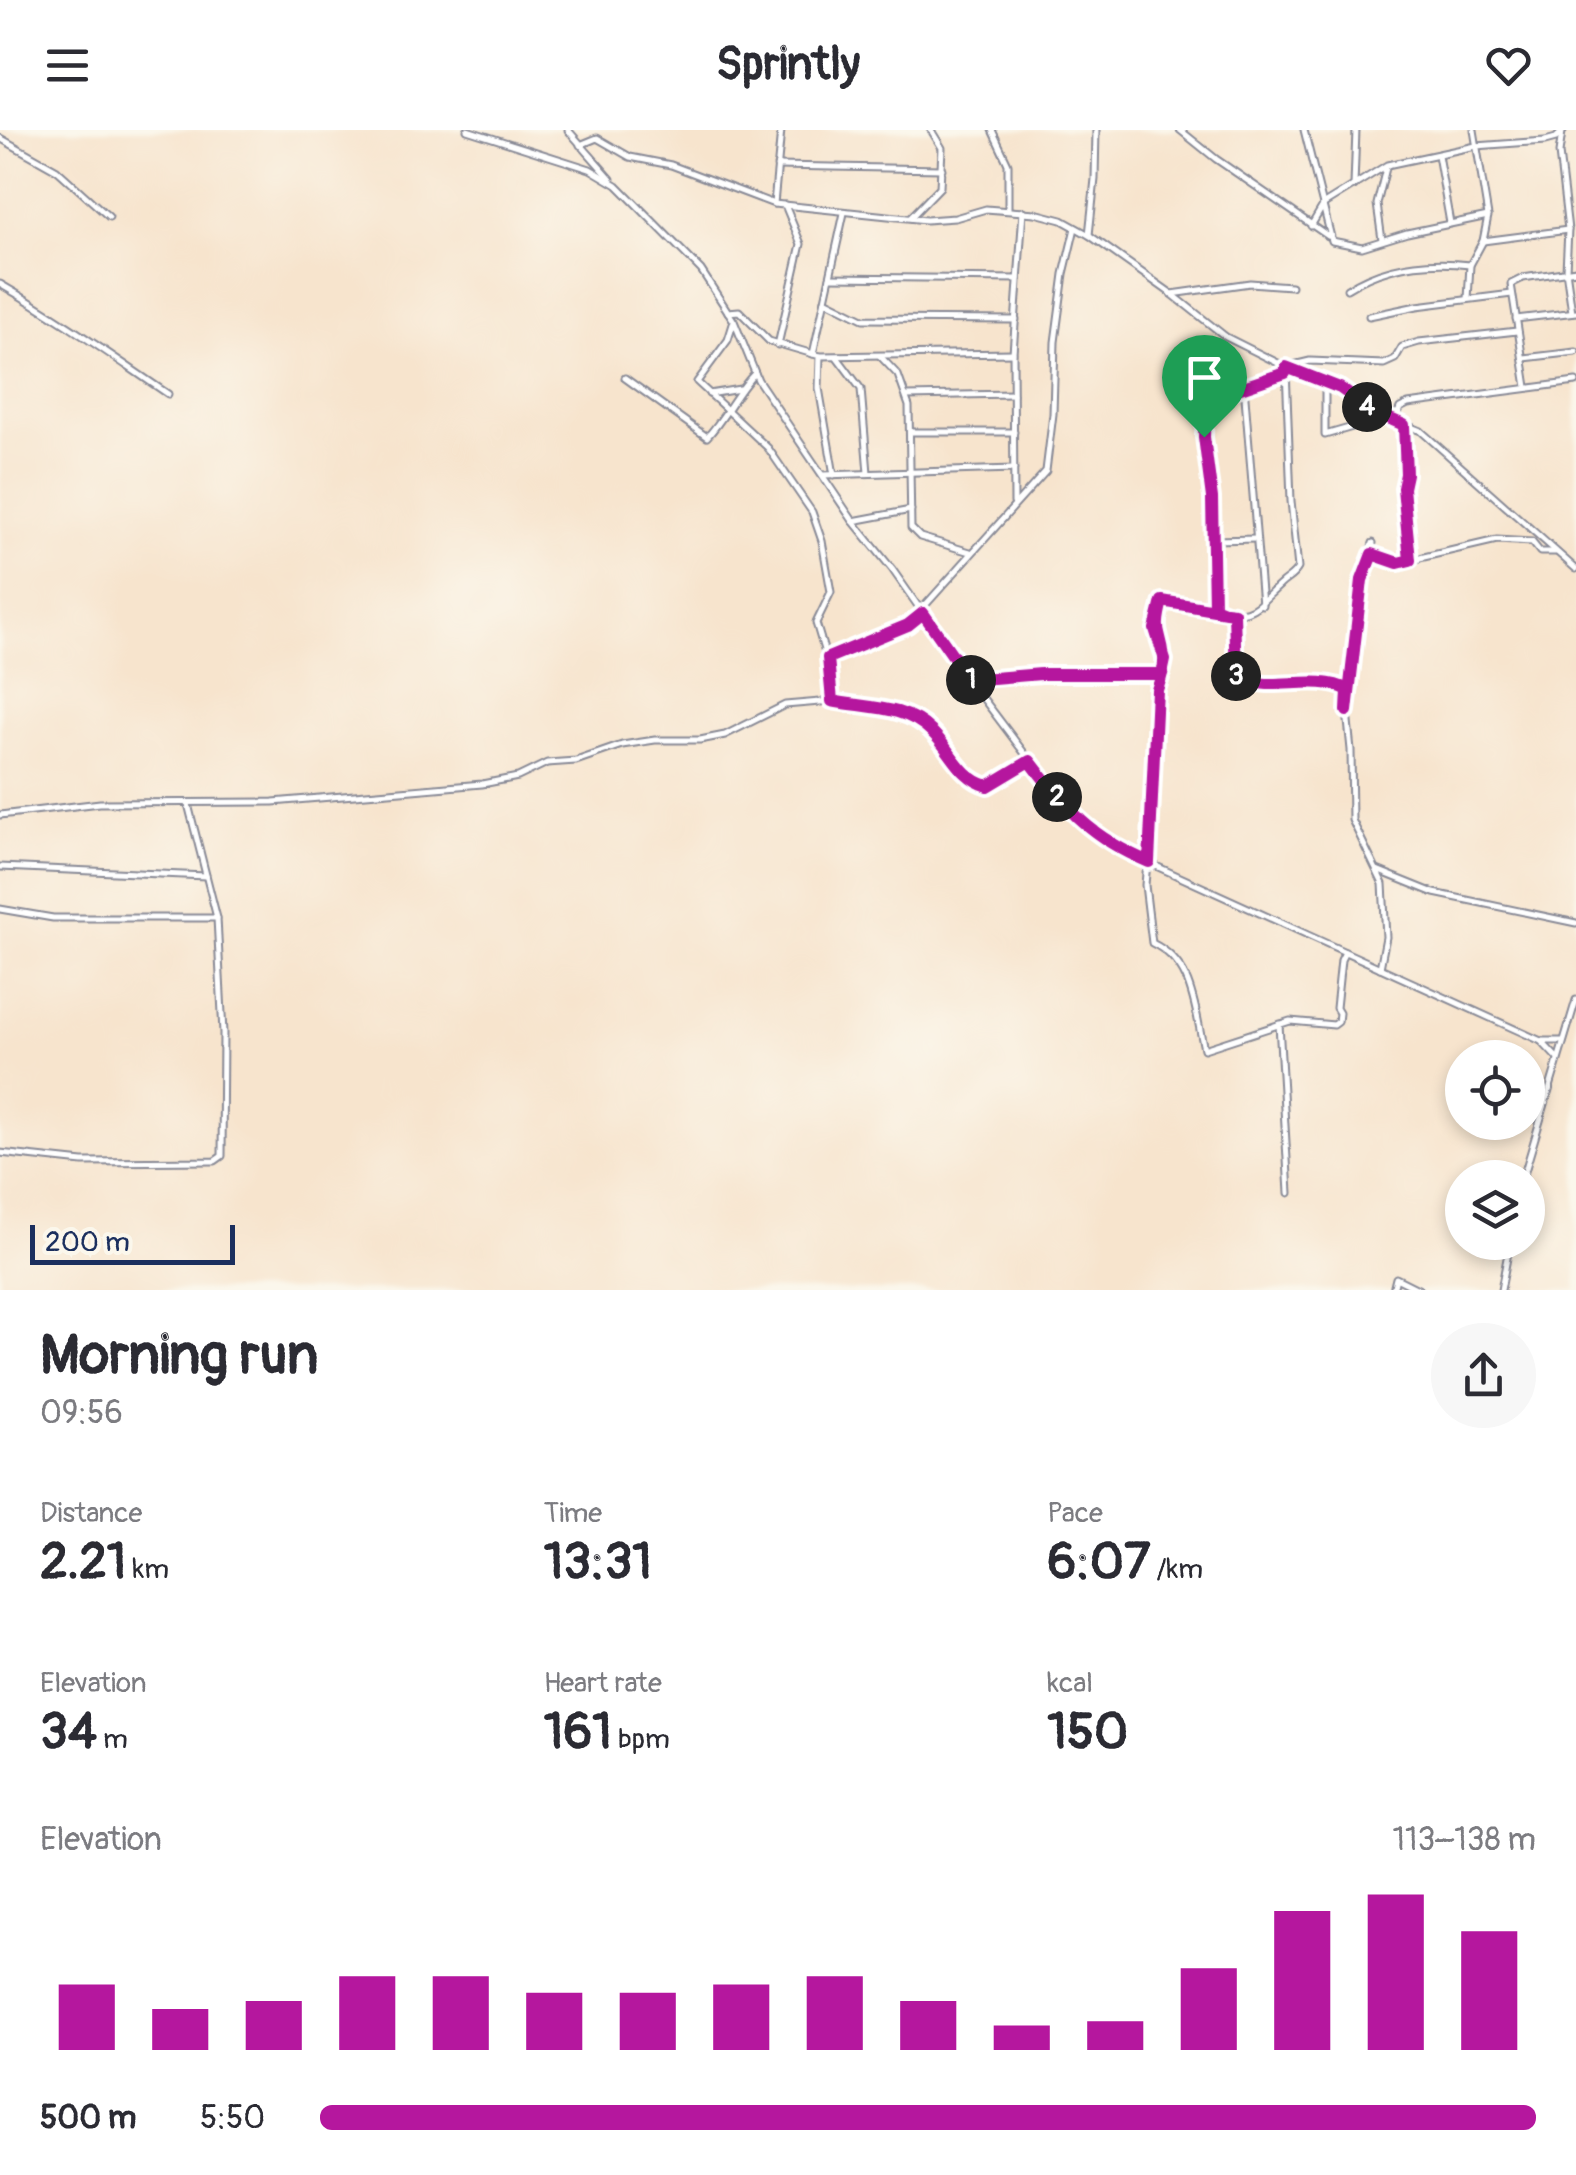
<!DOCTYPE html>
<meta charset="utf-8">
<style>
:root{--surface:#fff;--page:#f7f7f7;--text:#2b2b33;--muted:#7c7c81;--accent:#b5179e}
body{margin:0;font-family:Pangolin,sans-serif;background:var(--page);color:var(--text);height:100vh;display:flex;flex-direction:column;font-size:38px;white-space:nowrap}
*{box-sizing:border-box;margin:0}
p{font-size:32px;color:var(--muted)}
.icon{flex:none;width:55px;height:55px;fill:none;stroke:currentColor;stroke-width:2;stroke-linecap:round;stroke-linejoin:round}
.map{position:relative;height:1160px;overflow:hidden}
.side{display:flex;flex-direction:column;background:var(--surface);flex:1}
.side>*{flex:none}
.tools{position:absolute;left:1445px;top:910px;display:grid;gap:20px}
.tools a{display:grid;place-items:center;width:100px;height:100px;border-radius:50%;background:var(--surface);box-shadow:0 5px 15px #0003;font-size:50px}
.scale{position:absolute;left:30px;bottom:25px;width:205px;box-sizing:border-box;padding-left:10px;border:5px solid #1b2f5e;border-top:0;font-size:28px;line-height:35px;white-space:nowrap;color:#1b2f5e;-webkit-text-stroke:8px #fbf7ec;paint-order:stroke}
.pin{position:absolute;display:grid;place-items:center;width:85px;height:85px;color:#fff;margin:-102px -42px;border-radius:50% 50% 50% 0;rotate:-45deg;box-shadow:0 0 10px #0007}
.pin .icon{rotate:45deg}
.km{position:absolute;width:50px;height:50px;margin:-25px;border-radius:50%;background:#222;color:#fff;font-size:28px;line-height:50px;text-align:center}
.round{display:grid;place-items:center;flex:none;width:105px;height:105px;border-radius:52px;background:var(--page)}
.overview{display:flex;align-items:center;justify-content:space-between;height:170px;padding:0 40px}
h1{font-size:55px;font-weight:800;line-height:75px}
.metrics{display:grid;grid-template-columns:repeat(3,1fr);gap:15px;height:170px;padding:10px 40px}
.metrics div{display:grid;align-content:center}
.metrics b{font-size:50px;font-weight:800}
.metrics small{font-size:28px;font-weight:400}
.metrics p{font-size:28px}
.chart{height:280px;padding:20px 40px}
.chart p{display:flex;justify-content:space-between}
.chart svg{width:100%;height:180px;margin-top:10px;stroke:var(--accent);stroke-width:6}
ul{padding:0 40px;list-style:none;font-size:32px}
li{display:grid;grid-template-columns:160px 120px 1fr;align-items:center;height:75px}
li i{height:25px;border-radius:12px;background:var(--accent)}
header{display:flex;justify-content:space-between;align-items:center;height:130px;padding:0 40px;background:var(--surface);font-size:45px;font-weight:800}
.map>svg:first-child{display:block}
</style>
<header><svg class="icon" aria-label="menu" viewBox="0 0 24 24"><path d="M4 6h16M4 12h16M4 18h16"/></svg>Sprintly<svg class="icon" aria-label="heart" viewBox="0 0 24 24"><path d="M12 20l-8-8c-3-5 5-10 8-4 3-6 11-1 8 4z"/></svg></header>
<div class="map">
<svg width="1576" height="1160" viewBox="0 0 1576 1160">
<rect width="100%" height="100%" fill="#fbf7ec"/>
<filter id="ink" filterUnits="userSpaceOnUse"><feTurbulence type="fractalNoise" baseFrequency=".01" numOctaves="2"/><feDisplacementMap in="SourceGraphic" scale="20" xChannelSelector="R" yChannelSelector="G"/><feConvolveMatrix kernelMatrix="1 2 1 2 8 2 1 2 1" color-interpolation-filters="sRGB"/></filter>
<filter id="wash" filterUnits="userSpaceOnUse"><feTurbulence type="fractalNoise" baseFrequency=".0048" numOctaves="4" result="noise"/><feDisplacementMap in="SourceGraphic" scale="40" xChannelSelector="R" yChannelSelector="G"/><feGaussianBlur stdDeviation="2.25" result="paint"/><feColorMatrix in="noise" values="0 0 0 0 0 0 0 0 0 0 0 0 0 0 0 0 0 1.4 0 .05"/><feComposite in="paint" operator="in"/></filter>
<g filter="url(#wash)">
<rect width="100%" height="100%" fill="#f7e4cd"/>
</g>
<g filter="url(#ink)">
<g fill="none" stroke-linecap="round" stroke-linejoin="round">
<defs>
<g id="minor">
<path d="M467 0 590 39 617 55 701 140 734 191 758 250 853 391 892 439 976 559 1062 673 1112 716 1541 911 1557 928"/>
<path d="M568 0 611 49"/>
<path d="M992 0 1008 34V80"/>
<path d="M1180 0 1216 29 1328 106"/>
<path d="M1304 0 1332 111 1362 117 1407 103 1488 86"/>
<path d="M1562 2 1559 23 1568 100 1566 140 1572 182"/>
<path d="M0 8 57 40 109 87"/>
<path d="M580 15 597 8 630 27 671 35 774 74 926 90 955 88 986 79 1035 83 1062 90 1089 105 1172 164 1226 207 1286 237 1340 257 1372 281 1421 301 1576 439"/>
<path d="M1438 25 1450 93"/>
<path d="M777 36 942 39"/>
<path d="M1354 56 1356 0"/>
<path d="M774 74 781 0"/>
<path d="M911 87 940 57 942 18 931 0"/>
<path d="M1311 96 1324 74 1387 35 1476 16 1545 11 1556 8 1564 0"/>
<path d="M1089 105 1095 49 1096 0"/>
<path d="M1382 110 1377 74 1386 38"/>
<path d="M1483 111 1568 100"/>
<path d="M830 147 1018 149"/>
<path d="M0 154C59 188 112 226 168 264"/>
<path d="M1347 159C1385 135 1426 130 1470 135"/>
<path d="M1172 164 1250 153 1291 156"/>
<path d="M1468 169 1470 135 1483 111 1488 86 1474 0"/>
<path d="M825 170 863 189 1016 190"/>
<path d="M728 182 739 181 769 211 820 226 1013 223"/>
<path d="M1369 186 1417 176 1512 164"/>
<path d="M1516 189 1576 182"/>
<path d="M733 194 728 210 697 252 768 318 812 382 822 411 831 462 816 493 827 530 832 571"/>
<path d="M778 215 801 114 785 75"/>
<path d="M813 224 844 83"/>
<path d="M820 226 819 258 834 345"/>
<path d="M880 226 898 245 909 276 911 398 920 407 970 422"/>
<path d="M837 227 861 259 868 343"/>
<path d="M1524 228 1576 222"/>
<path d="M1289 236 1310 231 1384 234 1395 229 1402 217 1419 212 1517 201"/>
<path d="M1285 243 1205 270 1202 289 1212 368 1214 477C1251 492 1256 476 1280 455 1287 448 1293 447 1298 438L1291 371 1286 237"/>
<path d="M625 248 707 307C726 287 736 262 755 243"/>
<path d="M1325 251V305L1363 294 1372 281"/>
<path d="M1244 255 1262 475"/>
<path d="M1527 257 1511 154 1523 148 1576 140"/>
<path d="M709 264 740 259"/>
<path d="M907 266 1013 264"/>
<path d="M1396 288 1400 278 1408 274 1576 252"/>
<path d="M1404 295 1406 344 1403 359 1411 430"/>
<path d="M910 302H1014"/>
<path d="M823 345 1014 339"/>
<path d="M1014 373 1013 223 1023 81"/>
<path d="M853 391 911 380"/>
<path d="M1214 410 1256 409"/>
<path d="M1373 413 1362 450 1347 581 1351 620 1352 690 1383 754 1386 807 1380 838"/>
<path d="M1372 424 1398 433 1497 410 1532 412 1540 422H1555"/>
<path d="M921 480 1046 341 1053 284 1055 212 1064 144 1075 98"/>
<path d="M1234 483 1236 546 1263 555 1325 552 1348 559 1347 569"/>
<path d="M828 529C857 509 894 506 923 483"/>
<path d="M1162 544 1157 561 1156 627 1145 755 1152 813C1194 833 1194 877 1204 919L1290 891 1334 895 1338 892 1339 883 1336 878 1341 830 1345 822"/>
<path d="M970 551 1041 544H1162L1165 530 1155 499 1162 471 1218 481"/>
<path d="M0 685 100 673 273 672 482 654 518 647 547 633 576 631 622 615 655 610H700L725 605 785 575 832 571 902 583 928 598 955 633 981 655 988 656 1029 631"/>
<path d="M0 737 206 746"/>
<path d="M1377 740 1434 763 1576 793"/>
<path d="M0 779 53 788H217"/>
<path d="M1279 894 1289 1063"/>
<path d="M1541 911H1562"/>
<path d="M0 1023 83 1032 215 1031 222 1026 223 903 217 788 188 674"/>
<path d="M1523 1048 1576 870"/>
<path d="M1393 1160 1396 1148 1420 1160"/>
<path d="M1501 1160 1510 1112"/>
</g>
</defs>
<use href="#minor" stroke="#898a96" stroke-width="9"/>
<use href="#minor" stroke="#fff" stroke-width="5"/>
</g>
</g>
<g fill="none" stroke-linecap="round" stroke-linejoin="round" filter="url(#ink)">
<defs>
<path id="route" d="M1204 307 1212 368 1214 477 1226 482 1162 471 1155 499 1165 530 1162 544H1041L970 550 923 483 908 495 828 528 832 571C866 578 905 575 931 601 951 619 959 648 988 656L1030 631C1068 681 1090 707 1149 732L1157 560C1160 551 1165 538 1164 528 1161 498 1153 506 1162 471L1226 482 1234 483 1236 546C1246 550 1256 554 1267 554 1293 555 1324 547 1348 560L1347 581 1362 450 1372 424 1398 433 1410 430 1403 358 1406 344 1404 295 1372 281 1340 258 1286 237 1285 243 1205 270 1204 307"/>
</defs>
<use href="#route" stroke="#fff" stroke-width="20"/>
<use href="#route" stroke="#b5179e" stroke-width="12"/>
</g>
</svg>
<div class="tools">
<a><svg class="icon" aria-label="locate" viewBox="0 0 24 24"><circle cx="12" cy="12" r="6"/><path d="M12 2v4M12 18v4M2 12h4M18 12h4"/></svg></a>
<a><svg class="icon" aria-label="layers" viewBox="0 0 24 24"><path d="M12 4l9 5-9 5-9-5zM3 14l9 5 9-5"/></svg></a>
</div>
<div class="scale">200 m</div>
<div class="pin" style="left:1204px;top:307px;background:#1e9e55"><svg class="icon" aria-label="arrive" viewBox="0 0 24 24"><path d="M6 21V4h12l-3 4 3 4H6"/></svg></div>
<b class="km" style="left:971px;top:550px">1</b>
<b class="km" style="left:1057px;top:667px">2</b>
<b class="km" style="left:1236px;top:546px">3</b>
<b class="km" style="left:1367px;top:277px">4</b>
</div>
<section class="side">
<div class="overview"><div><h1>Morning run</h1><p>09:56</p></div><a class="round"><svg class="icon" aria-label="share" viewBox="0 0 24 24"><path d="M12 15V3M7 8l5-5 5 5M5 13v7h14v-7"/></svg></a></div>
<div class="metrics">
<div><p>Distance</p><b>2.21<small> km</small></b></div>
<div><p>Time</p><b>13:31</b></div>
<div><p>Pace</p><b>6:07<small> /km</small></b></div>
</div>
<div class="metrics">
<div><p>Elevation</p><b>34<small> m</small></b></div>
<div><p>Heart rate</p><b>161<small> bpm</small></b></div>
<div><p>kcal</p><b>150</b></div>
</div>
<div class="chart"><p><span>Elevation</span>113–138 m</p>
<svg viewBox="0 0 160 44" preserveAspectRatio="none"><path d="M5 44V28M15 44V34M25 44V32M35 44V26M45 44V26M55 44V30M65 44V30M75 44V28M85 44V26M95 44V32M105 44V38M115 44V37M125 44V24M135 44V10M145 44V6M155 44V15"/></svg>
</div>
<ul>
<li><b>500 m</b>5:50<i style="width:100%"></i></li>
</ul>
</section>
